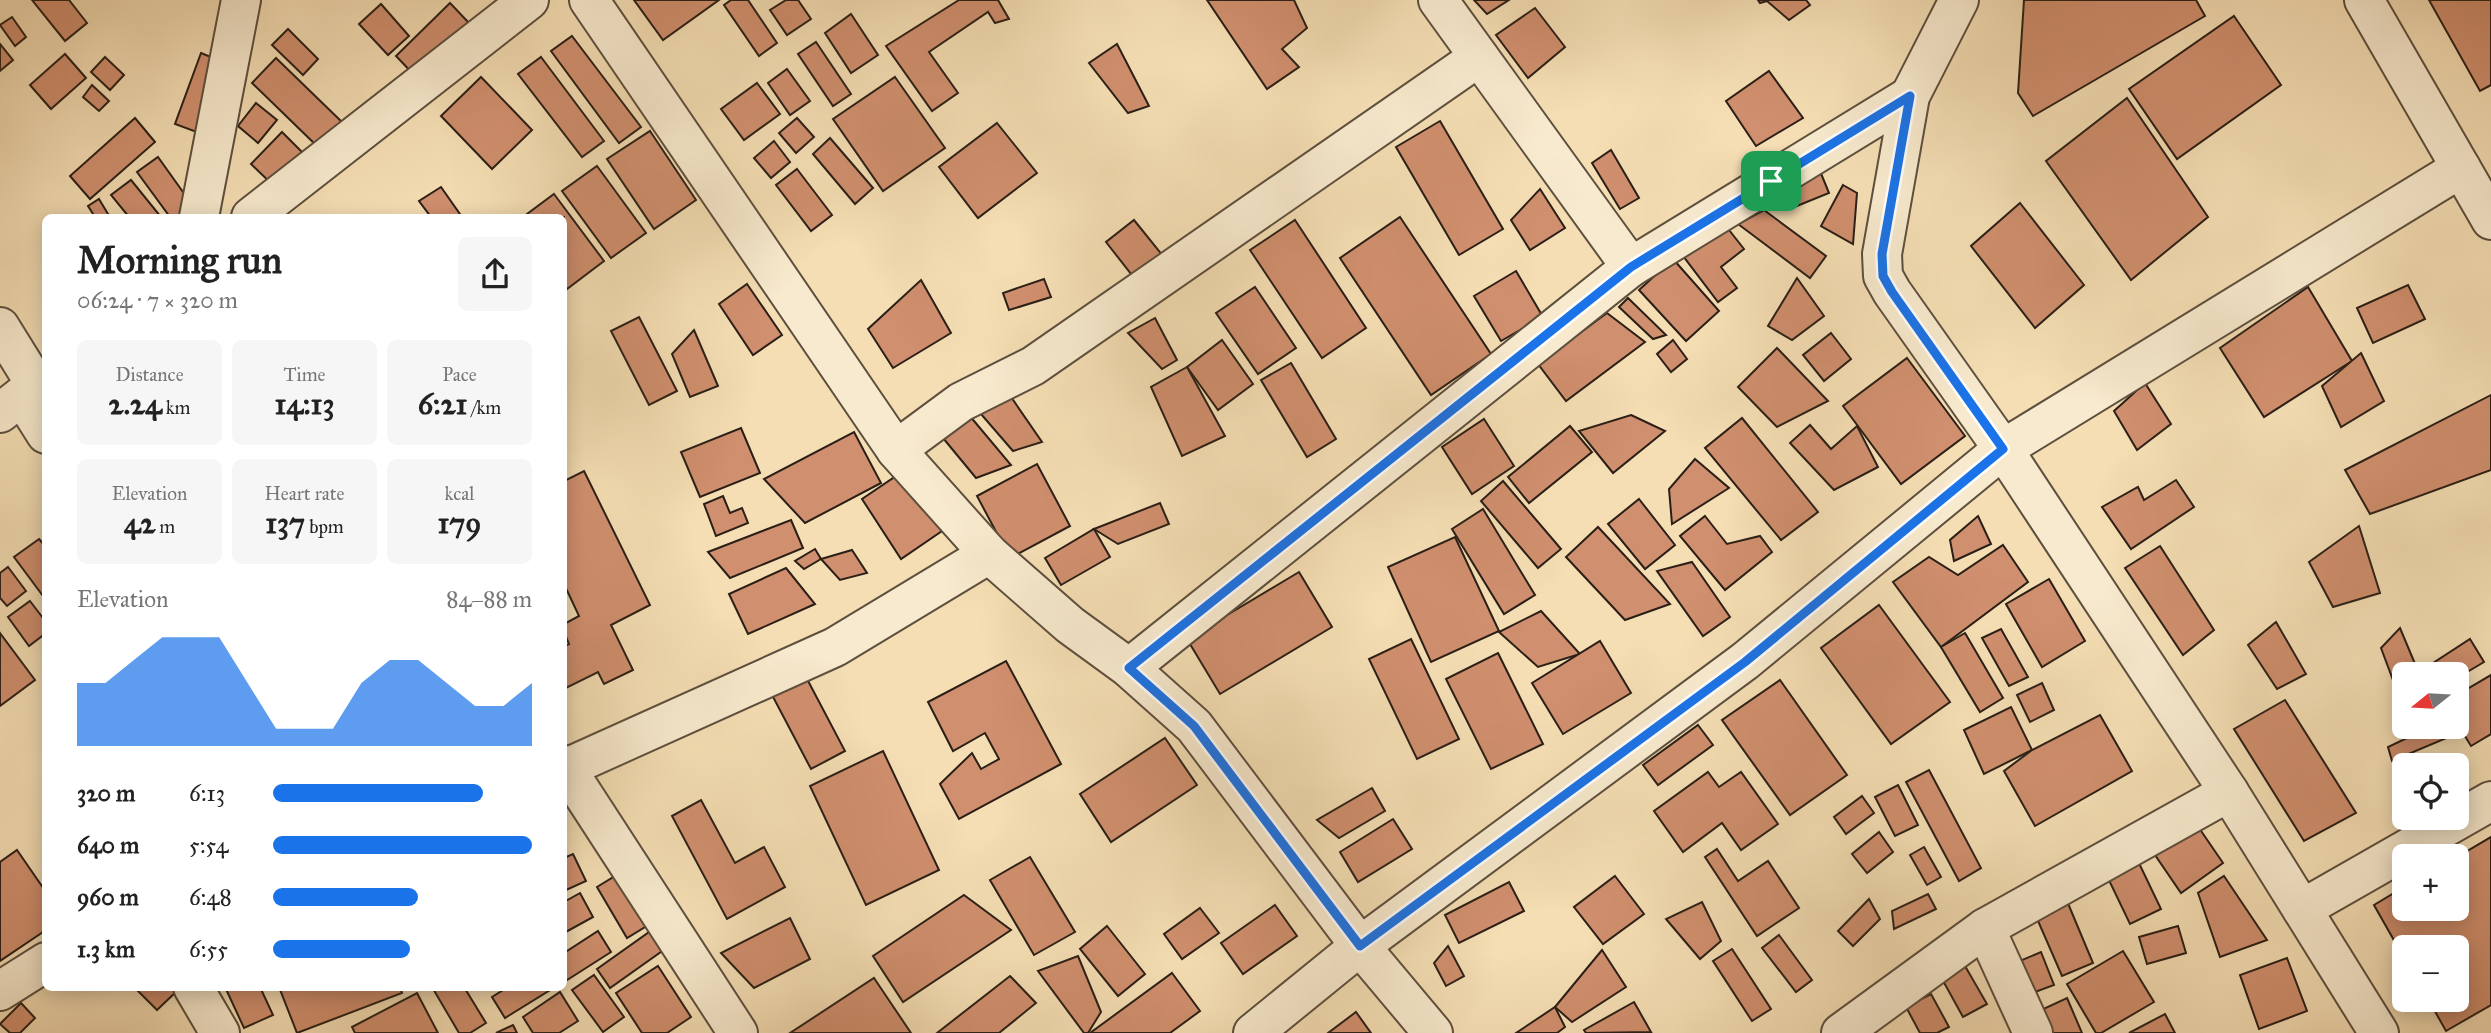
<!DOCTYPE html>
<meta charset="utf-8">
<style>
:root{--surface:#fff;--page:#f6f6f6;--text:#222;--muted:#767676;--accent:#1a73e8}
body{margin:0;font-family:"IM FELL Great Primer",serif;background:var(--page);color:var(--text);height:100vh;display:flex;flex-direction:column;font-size:26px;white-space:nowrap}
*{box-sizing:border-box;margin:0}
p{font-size:23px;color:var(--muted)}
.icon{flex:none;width:38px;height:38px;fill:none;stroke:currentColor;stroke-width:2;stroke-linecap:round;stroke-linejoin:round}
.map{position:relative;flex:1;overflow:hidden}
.drawer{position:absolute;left:42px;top:214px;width:525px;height:777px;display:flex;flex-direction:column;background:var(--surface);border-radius:10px;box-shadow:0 4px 18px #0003}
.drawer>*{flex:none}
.needle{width:46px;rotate:252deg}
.buttons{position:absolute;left:2392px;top:662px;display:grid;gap:14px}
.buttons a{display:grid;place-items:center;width:77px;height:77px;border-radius:10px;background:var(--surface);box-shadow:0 4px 18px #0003;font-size:35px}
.pin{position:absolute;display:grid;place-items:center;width:60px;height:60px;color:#fff;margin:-30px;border-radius:14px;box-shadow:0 4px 10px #0006}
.round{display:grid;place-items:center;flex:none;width:74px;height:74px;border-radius:10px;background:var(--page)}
.overview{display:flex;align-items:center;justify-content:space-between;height:119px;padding:0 35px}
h1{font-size:38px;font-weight:700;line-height:52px}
.stats{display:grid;grid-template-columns:repeat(3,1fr);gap:10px;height:119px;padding:7px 35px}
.stats div{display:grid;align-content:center;border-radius:10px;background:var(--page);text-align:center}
.stats b{font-size:30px;font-weight:700}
.stats small{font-size:19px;font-weight:400}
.stats p{font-size:19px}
.chart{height:196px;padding:14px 35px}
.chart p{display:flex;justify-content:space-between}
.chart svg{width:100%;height:126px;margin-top:7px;fill:var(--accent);opacity:.7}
ul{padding:0 35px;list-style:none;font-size:23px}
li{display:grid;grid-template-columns:112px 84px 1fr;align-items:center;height:52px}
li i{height:18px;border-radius:9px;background:var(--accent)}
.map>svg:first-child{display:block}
</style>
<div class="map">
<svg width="2491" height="1033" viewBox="0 0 2491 1033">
<rect width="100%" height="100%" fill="#f5deb4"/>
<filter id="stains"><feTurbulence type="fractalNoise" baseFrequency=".00286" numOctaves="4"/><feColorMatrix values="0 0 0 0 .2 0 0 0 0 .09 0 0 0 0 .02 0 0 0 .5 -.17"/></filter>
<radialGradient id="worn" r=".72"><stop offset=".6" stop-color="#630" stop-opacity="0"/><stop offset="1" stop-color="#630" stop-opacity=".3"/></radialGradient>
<g fill="#d08f6e" stroke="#2a1f16" stroke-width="2">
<path d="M32 0H69L87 23 65 41Z"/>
<path d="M634 0H719L663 40Z"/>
<path d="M731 0H748L777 43 759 56 724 5Z"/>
<path d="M786 0H798L811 19 787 35 770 10Z"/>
<path d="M959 0H998L1009 19 995 23 988 12 929 52 958 93 932 111 886 46Z"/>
<path d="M1207 0H1294L1307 28 1282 49 1299 67 1267 89Z"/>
<path d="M1474 0H1509L1487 14Z"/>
<path d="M1758 0H1806L1810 5 1789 20 1767 1 1760 3Z"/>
<path d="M2024 0H2196L2205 16 2033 116 2018 93Z"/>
<path d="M2429 0H2491V85L2480 91Z"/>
<path d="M450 3 470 24 416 77 396 56Z"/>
<path d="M381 4 409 36 388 55 359 24Z"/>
<path d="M1535 8 1565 47 1528 78 1496 35Z"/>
<path d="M851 14 878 55 851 73 825 33Z"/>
<path d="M2234 16 2281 85 2177 159 2129 89Z"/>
<path d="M12 17 26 37 15 46 0 25Z"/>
<path d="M288 29 318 59 303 75 272 45Z"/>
<path d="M572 36 641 127 619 143 551 51Z"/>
<path d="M816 42 851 94 833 106 798 54Z"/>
<path d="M0 44 13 60 0 71Z"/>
<path d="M1117 44 1149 106 1128 113 1089 63Z"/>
<path d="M201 53 228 64 202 134 175 124Z"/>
<path d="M65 54 86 78 51 109 30 85Z"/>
<path d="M105 57 124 75 110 90 91 72Z"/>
<path d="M541 57 604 141 582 157 518 74Z"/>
<path d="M276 58 342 122 318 147 252 83Z"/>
<path d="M787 69 810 101 790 115 768 83Z"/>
<path d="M1769 71 1803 118 1756 146 1726 101Z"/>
<path d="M481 77 532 130 492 169 441 116Z"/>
<path d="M895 77 945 148 883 191 833 119Z"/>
<path d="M757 83 780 114 744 140 721 109Z"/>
<path d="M92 85 109 101 99 111 83 97Z"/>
<path d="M2127 98 2208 217 2131 280 2046 161Z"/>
<path d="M256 103 277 120 258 143 238 126Z"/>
<path d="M135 118 155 142 90 199 70 176Z"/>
<path d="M797 118 814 137 796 153 779 133Z"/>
<path d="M1440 121 1503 229 1459 255 1396 147Z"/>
<path d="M997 123 1037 173 978 218 939 167Z"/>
<path d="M650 131 696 200 654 229 607 159Z"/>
<path d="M282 132 306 156 276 188 251 164Z"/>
<path d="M830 138 873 188 855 204 813 154Z"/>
<path d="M774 141 790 162 771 178 754 158Z"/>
<path d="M1611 150 1639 198 1620 209 1592 163Z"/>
<path d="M158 157 198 213 193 217H170L137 172Z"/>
<path d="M597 166 646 233 611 258 562 191Z"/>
<path d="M797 169 832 215 811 231 776 185Z"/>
<path d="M1820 171 1829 193 1792 208 1777 187Z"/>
<path d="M131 180 161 217H129L111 195Z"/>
<path d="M1843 185 1857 193 1853 244 1821 226Z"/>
<path d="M441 187 462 217H431L419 201Z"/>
<path d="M1540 189 1565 228 1530 250 1511 220Z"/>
<path d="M554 194 604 261 567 289 564 284V217H523Z"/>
<path d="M99 199 108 214 104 217H95L88 206Z"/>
<path d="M2020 203 2084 285 2035 328 1971 246Z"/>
<path d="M1764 210 1826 256 1810 278 1738 224Z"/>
<path d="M1718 216 1744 249 1721 267 1737 288 1718 302 1677 248Z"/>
<path d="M1400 217 1491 354 1431 395 1340 258Z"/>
<path d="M1134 220 1163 256 1135 279 1106 242Z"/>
<path d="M1295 220 1366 328 1322 358 1250 250Z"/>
<path d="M1673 259 1719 311 1686 341 1639 290Z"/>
<path d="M1516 271 1543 317 1501 341 1474 296Z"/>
<path d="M1797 278 1824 316 1792 340 1768 326Z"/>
<path d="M1044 279 1051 297 1009 310 1003 293Z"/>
<path d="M921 280 951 333 893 368 868 329Z"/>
<path d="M747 284 782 335 753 355 719 304Z"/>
<path d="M2408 285 2425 319 2373 343 2357 308Z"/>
<path d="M1255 287 1296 348 1258 374 1216 313Z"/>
<path d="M2308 287 2352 361 2264 417 2220 348Z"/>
<path d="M1628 298 1666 335 1653 339 1619 307Z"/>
<path d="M1607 313 1645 342 1566 401 1538 364Z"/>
<path d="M639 317 677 391 649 405 611 331Z"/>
<path d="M1155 318 1177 360 1162 369 1128 333Z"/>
<path d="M694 330 718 386 690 397 672 354Z"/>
<path d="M1831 333 1851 359 1824 381 1803 355Z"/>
<path d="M1222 340 1253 384 1218 410 1187 367Z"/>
<path d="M1673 340 1687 359 1671 372 1657 354Z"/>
<path d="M1777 348 1828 401 1777 427 1738 387Z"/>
<path d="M2361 353 2384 401 2341 427 2322 386Z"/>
<path d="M1907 358 1965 436 1901 484 1843 406Z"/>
<path d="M1291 363 1336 439 1307 457 1261 380Z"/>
<path d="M1187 367 1225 436 1182 456 1151 387Z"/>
<path d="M2145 383 2171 424 2137 450 2114 411Z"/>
<path d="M1009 394 1042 442 1013 451 974 406Z"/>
<path d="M2491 395V470L2370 514 2345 470Z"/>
<path d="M969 415 1011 465 976 478 943 438Z"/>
<path d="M1631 415 1665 431 1613 473 1579 431Z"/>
<path d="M1742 418 1818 512 1781 540 1705 448Z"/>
<path d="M1484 419 1514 466 1472 494 1442 447Z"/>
<path d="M1810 425 1831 449 1857 426 1878 467 1834 490 1790 443Z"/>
<path d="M1570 426 1592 452 1529 503 1508 477Z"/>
<path d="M741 428 760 473 700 497 681 452Z"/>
<path d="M854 432 881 483 805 523 764 479Z"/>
<path d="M1695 459 1729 488 1672 524 1669 489Z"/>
<path d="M1037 464 1070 526 1010 558 977 496Z"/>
<path d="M584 471 650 605 611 625 633 670 604 684 598 672 564 689V647L569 644 564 632V624L579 616 564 584V481Z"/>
<path d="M902 472 942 531 901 559 862 499Z"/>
<path d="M2176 480 2194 507 2131 549 2102 507 2138 487 2144 500Z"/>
<path d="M1503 481 1561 549 1538 568 1481 501Z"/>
<path d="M723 496 730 513 742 508 748 523 716 536 704 504Z"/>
<path d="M1639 499 1675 545 1645 569 1608 524Z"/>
<path d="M1160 503 1169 524 1118 544 1094 529Z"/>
<path d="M1483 509 1535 595 1504 614 1452 529Z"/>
<path d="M1705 516 1727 544 1760 536 1772 552 1725 590 1680 536Z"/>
<path d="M1978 516 1991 544 1954 561 1950 540Z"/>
<path d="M791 520 803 548 730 578 708 552Z"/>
<path d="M2359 526 2380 593 2333 607 2309 562Z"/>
<path d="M1598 527 1670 604 1625 620 1566 557Z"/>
<path d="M1094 529 1110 557 1061 585 1045 558Z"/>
<path d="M1455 537 1499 631 1431 662 1388 567Z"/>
<path d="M39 539 46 547V600L14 557Z"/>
<path d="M2003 545 2028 582 1941 647 1893 582 1929 557 1958 575Z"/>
<path d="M2160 546 2214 630 2183 655 2125 568Z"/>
<path d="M815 549 821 559 804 569 795 561Z"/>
<path d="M852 550 867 573 840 580 821 559Z"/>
<path d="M1692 562 1730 617 1703 636 1657 571Z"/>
<path d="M8 567 26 591 7 606 0 598V573Z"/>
<path d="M786 568 815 604 748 634 729 594Z"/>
<path d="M1299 572 1332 627 1220 694 1187 639Z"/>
<path d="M2049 579 2085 641 2042 667 2006 604Z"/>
<path d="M30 601 46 622V633L29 646 8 617Z"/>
<path d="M1879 605 1950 702 1891 744 1821 648Z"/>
<path d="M1541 611 1580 654 1538 667 1499 632Z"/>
<path d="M2276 622 2306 674 2277 689 2248 645Z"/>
<path d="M2400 628 2418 671 2414 674H2404V681L2396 688 2381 648Z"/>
<path d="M2001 629 2028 677 2009 686 1982 638Z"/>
<path d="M0 633 35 680 0 706Z"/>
<path d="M1965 633 2003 698 1980 712 1941 647Z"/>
<path d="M1411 639 1459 739 1417 759 1369 659Z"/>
<path d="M2470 639 2484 662 2457 678V674H2433L2427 667Z"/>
<path d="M1600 641 1631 693 1563 734 1532 683Z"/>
<path d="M1498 653 1543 744 1491 769 1446 679Z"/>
<path d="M1006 661 1061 764 959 819 940 784 972 753 981 769 999 759 985 733 953 751 928 702Z"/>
<path d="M2491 675V734L2471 746 2457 723V695Z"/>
<path d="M806 677 845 751 811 769 772 695Z"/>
<path d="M1780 680 1847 775 1790 815 1722 720Z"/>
<path d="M2042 683 2054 710 2030 722 2017 695Z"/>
<path d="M2285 700 2356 813 2304 841 2234 729Z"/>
<path d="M2011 707 2032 750 1984 774 1964 730Z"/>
<path d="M2100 715 2132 771 2035 826 2004 771 2032 750Z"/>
<path d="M1698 725 1713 745 1658 785 1643 765Z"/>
<path d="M2432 726H2446L2449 737 2392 761 2388 747Z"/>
<path d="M1165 738 1197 785 1111 842 1080 794Z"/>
<path d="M883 751 939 870 866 905 810 786Z"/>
<path d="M1929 770 1981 868 1959 881 1906 782Z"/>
<path d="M1708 772 1719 787 1741 772 1778 824 1741 850 1722 823 1683 852 1654 811Z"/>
<path d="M1898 785 1918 825 1895 836 1875 797Z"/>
<path d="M1372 788 1385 811 1339 838 1317 820Z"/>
<path d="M1862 796 1874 813 1846 834 1834 817Z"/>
<path d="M701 800 735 863 764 847 785 887 727 919 672 816Z"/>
<path d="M1393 819 1412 849 1358 882 1340 852Z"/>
<path d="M2197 825 2223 863 2181 893 2155 855Z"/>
<path d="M1879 832 1893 852 1867 873 1852 854Z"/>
<path d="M2491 837V1005L2446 1031 2428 999H2457V947H2404V958L2374 905 2404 887V908H2457V857Z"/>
<path d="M1924 847 1941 877 1927 885 1910 855Z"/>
<path d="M1717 849 1738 881 1768 861 1799 908 1757 936 1705 857Z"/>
<path d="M17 850 46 892V930L0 961V862Z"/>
<path d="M573 854 586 881 564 891V858Z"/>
<path d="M1030 857 1075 932 1034 955 990 880Z"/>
<path d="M2137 859 2161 909 2130 924 2106 874Z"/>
<path d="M620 873 650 924 627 938 597 887Z"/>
<path d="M1615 876 1644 914 1603 944 1574 907Z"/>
<path d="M2224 876 2267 940 2220 957 2198 893Z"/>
<path d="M1509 882 1524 911 1459 943 1445 915Z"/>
<path d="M580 893 593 917 564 933V902Z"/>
<path d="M1928 894 1936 909 1894 929 1892 911Z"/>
<path d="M964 895 1011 930 903 1002 873 956Z"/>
<path d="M1869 899 1880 919 1853 946 1838 931Z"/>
<path d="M2067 901 2093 963 2062 976 2035 914Z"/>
<path d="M1702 902 1721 941 1700 959 1666 919Z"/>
<path d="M1275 905 1297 936 1243 974 1221 943Z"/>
<path d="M1200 908 1219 933 1182 959 1164 934Z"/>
<path d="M790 918 810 959 754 988 721 953Z"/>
<path d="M1107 926 1145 974 1118 996 1080 949Z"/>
<path d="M2178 926 2186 953 2147 964 2139 937Z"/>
<path d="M652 930 665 949 610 988 597 969Z"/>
<path d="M598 931 611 952 564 982V953Z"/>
<path d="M1779 935 1812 980 1796 992 1762 948Z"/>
<path d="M1448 946 1464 976 1446 986 1434 963Z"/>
<path d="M1732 949 1771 1009 1752 1021 1713 961Z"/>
<path d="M1602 950 1626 987 1572 1022 1555 1007Z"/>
<path d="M2123 951 2154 1002 2101 1033H2096L2067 984Z"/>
<path d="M2041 952 2054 985 2027 995 2015 963Z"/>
<path d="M1078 956 1101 1012 1088 1033H1084L1038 971Z"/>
<path d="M2287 958 2307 1011 2259 1029 2240 975Z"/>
<path d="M658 966 691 1017 667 1033H642L616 993Z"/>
<path d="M1965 966 1987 1004 1963 1017 1942 979Z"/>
<path d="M1172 973 1200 1011 1170 1033H1090Z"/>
<path d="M594 975 624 1017 603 1032 572 990Z"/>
<path d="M1010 976 1036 1003 999 1033H937Z"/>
<path d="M874 978 911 1033H790Z"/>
<path d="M134 987H178L179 989 157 1010Z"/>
<path d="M225 987H260L273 1015 244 1028Z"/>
<path d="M279 987H400L402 993 297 1033Z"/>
<path d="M432 987H464L486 1023 470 1033H459Z"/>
<path d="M508 987H555L505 1018 492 997Z"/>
<path d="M560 992 578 1021 559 1033H533L523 1017Z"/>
<path d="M417 993 438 1033H355L352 1027Z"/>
<path d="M1931 994 1949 1027 1937 1033H1920L1906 1007Z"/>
<path d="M2067 998 2082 1033H2049L2039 1011Z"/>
<path d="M1634 1002 1651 1032 1586 1033 1584 1030Z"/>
<path d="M21 1003 35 1018 20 1033H10L0 1024Z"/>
<path d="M1555 1007 1565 1027 1557 1033H1516Z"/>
<path d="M1356 1012 1371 1033H1328Z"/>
<path d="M2165 1014 2175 1033H2129Z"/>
<path d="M513 1025 517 1033H496Z"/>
</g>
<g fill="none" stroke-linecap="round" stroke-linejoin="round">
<defs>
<g id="street">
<path d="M589 0 896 450 989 554 1070 625 1129 668 1194 726 1360 946 1433 1033"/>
<path d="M1438 0 1631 267"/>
<path d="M1959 0 1910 96 1882 254 1883 276 1892 292 2003 449 2229 792 2379 1033"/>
<path d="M2364 0 2491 220"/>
<path d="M199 217 241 0"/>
<path d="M251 217 529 0"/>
<path d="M0 327 36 385"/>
<path d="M22 396 46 434"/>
<path d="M0 413 46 377"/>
<path d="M896 450 961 402 1033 366 1479 57"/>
<path d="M1129 668 1631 267 1910 96"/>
<path d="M564 765 738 1033"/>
<path d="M564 769 835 647 989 554"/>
<path d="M2302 909 2491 801"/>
<path d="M1985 928 2033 1033"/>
<path d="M193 987 220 1033"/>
<path d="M0 991 46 962"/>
<path d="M1253 1033 1360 946 1745 661 2003 449 2461 168"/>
<path d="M1841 1033 1985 928 2229 792"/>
</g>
</defs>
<use href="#street" stroke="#5d4f3e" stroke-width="42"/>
<use href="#street" stroke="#f8eace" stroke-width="38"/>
</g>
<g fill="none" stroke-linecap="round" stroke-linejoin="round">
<defs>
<path id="route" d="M1910 96 1882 254 1883 276 1892 292 2003 449 1745 662 1360 946 1194 726 1129 668 1631 267Z"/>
</defs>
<use href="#route" stroke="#fff" stroke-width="14"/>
<use href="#route" stroke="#1a73e8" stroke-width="9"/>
</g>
<rect width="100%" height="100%" filter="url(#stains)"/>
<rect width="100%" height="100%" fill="url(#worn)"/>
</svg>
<div class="buttons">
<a><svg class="needle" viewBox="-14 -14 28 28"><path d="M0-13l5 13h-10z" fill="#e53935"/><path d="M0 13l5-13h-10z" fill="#767676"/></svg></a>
<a><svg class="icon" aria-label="locate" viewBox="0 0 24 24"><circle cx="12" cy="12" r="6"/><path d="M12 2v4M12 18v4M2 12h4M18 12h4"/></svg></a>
<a>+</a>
<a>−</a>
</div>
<div class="pin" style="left:1771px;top:181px;background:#1e9e55"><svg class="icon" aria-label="arrive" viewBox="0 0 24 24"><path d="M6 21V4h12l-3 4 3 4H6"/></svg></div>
<section class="drawer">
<div class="overview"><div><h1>Morning run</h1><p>06:24 · 7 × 320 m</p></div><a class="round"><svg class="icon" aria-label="share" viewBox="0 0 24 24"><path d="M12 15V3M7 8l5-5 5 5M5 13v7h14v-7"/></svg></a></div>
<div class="stats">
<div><p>Distance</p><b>2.24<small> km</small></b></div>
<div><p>Time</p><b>14:13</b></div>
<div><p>Pace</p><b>6:21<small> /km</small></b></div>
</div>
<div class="stats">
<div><p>Elevation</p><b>42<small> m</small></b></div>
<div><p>Heart rate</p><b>137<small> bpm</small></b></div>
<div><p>kcal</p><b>179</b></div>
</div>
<div class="chart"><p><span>Elevation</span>84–88 m</p>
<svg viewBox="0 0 160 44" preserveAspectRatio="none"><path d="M0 44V22L10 22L20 14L30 6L40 6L50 6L60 22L70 38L80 38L90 38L100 22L110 14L120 14L130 22L140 30L150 30L160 22V44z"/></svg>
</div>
<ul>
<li><b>320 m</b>6:13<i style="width:81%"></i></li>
<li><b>640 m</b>5:54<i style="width:100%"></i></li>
<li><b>960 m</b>6:48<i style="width:56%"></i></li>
<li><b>1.3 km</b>6:55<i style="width:53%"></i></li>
</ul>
</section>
</div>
